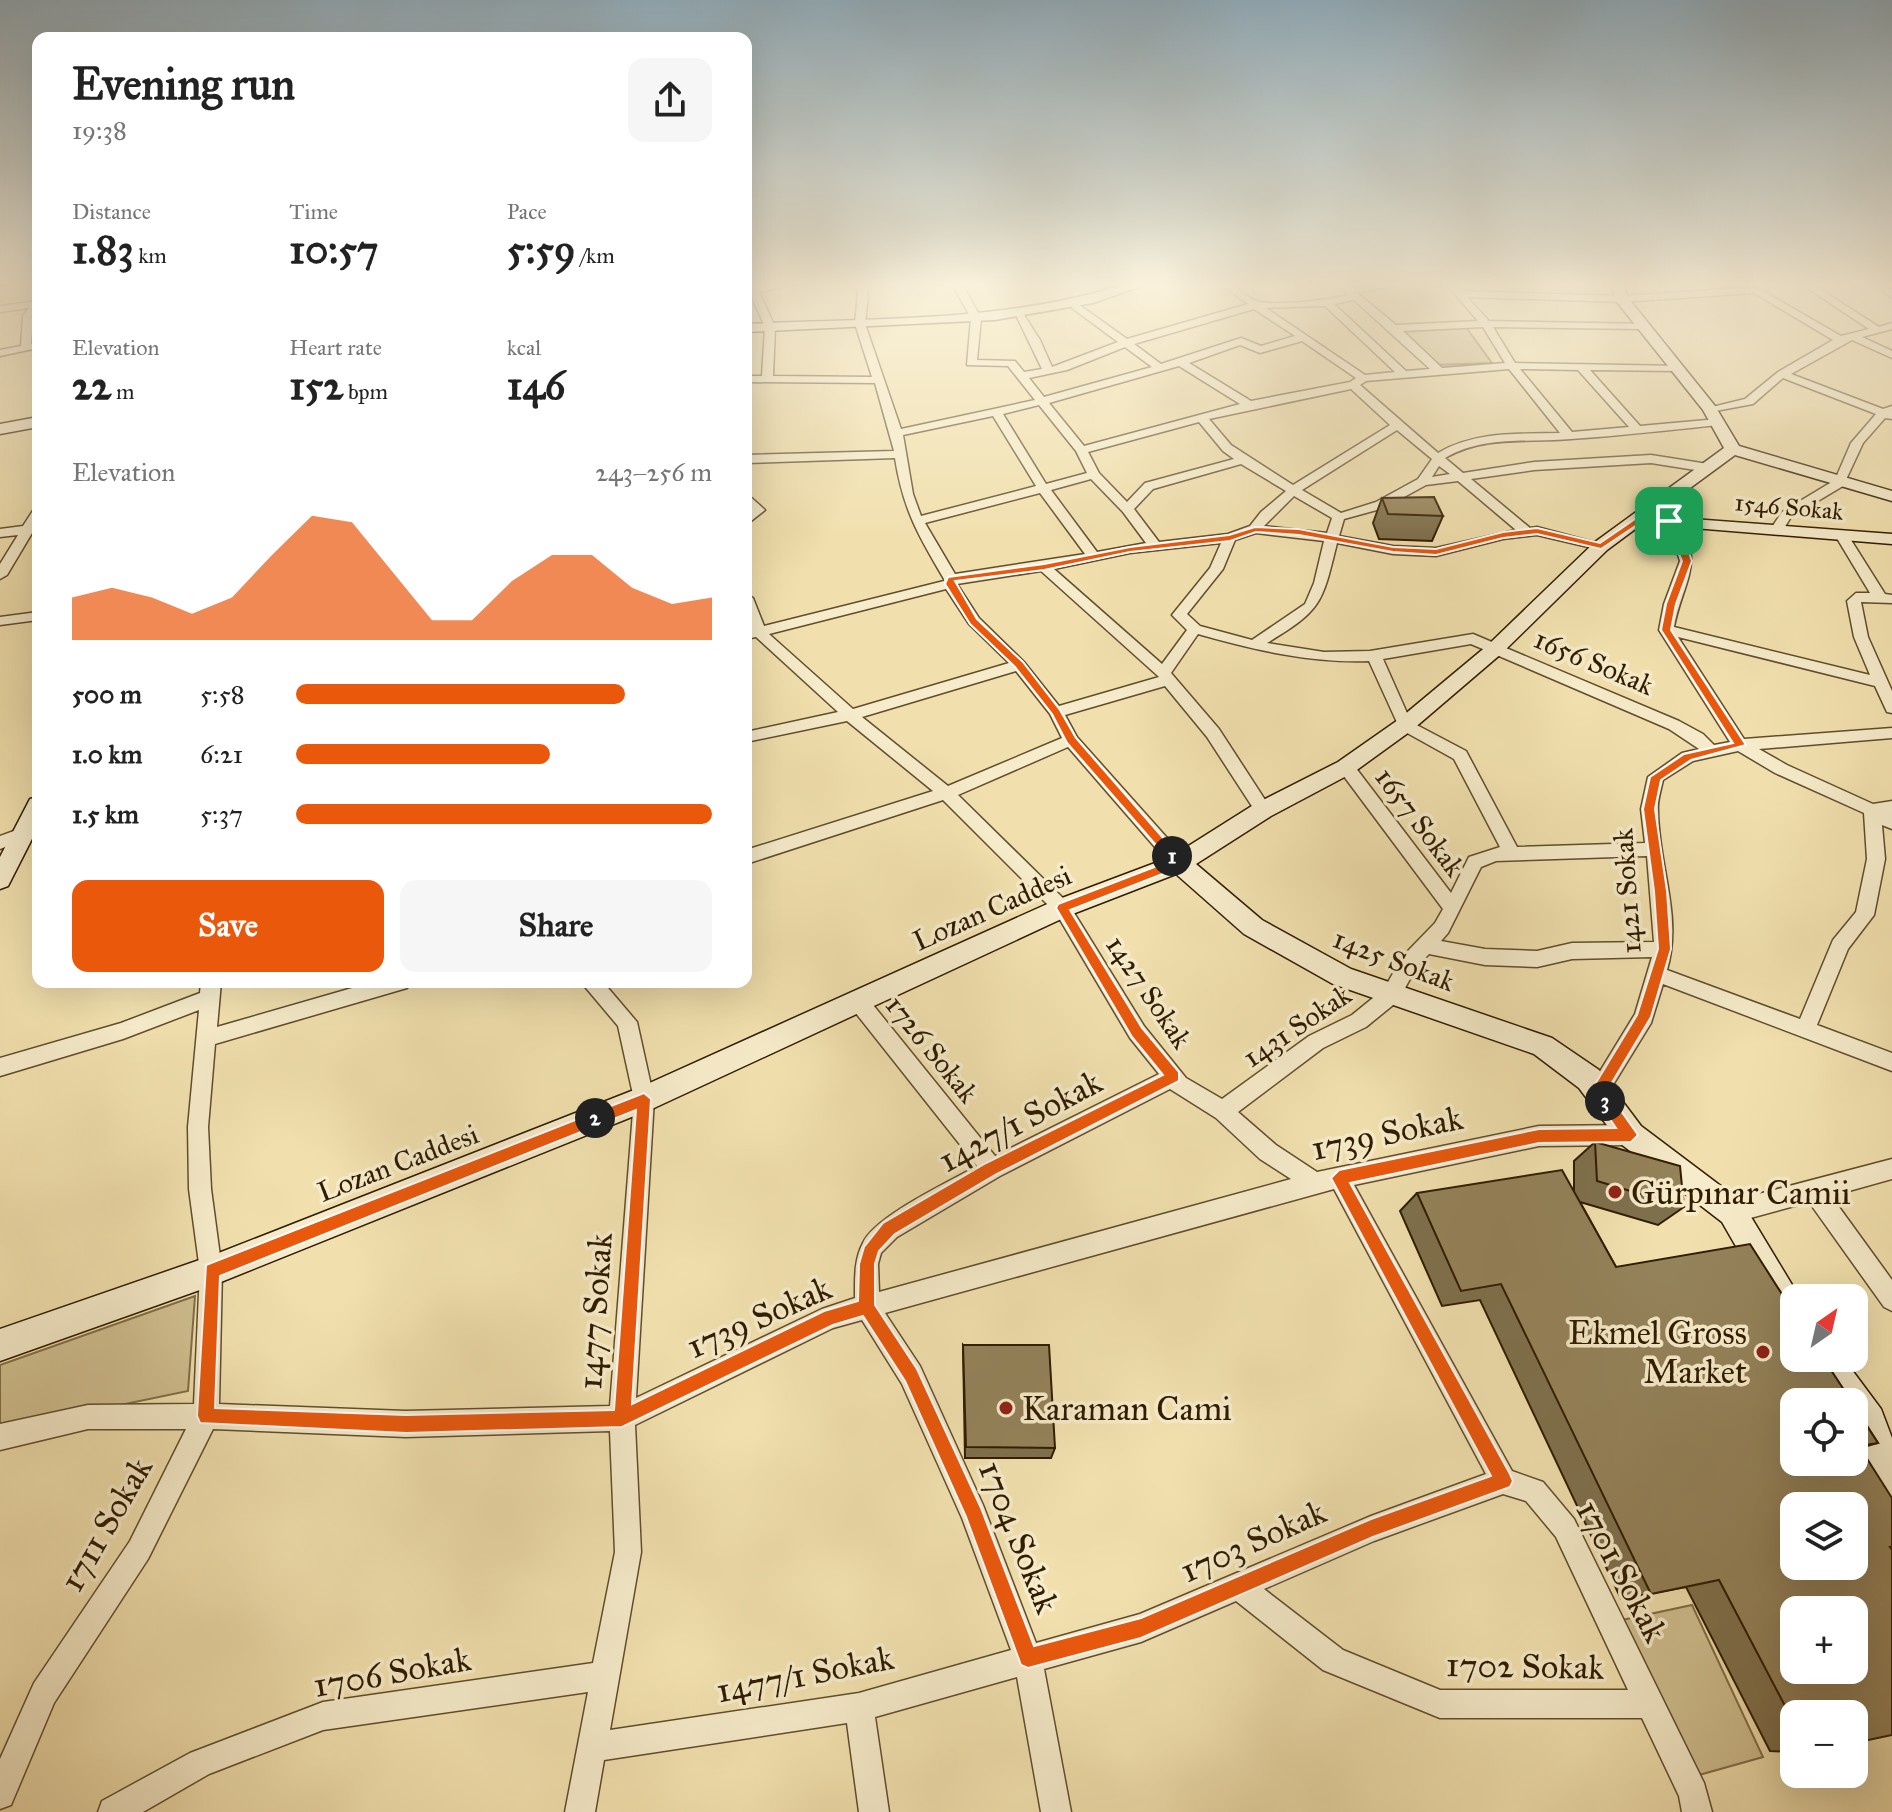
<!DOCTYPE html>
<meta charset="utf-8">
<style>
:root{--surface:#fff;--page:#f6f6f6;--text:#222;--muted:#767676;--accent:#ea580c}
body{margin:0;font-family:"IM FELL Great Primer",serif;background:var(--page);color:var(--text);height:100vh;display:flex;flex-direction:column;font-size:30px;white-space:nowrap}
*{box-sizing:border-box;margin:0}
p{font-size:26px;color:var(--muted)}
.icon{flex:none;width:44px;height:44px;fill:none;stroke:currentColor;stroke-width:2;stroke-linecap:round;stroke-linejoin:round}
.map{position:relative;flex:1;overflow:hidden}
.drawer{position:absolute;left:32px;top:32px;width:720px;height:956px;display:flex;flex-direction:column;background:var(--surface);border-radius:16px;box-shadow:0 8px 32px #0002}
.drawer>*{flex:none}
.needle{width:52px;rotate:34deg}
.buttons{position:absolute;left:1780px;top:1284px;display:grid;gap:16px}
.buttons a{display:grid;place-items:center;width:88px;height:88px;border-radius:16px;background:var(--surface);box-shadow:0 8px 32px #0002;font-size:40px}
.pin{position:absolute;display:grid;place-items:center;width:68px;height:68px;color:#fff;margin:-34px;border-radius:16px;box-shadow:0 4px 12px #0006}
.km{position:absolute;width:40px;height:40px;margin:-20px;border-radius:50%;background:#222;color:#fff;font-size:22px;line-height:40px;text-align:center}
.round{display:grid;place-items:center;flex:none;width:84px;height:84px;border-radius:16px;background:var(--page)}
.headline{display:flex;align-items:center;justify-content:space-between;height:136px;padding:0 40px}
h1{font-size:44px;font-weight:700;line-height:60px}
.figures{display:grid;grid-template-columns:repeat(3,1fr);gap:12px;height:136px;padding:8px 40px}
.figures div{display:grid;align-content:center}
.figures b{font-size:40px;font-weight:700}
.figures small{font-size:22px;font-weight:400}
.figures p{font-size:22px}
.chart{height:224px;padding:16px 40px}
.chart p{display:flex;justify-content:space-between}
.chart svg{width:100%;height:144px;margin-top:8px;fill:var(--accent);opacity:.7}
.button{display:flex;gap:16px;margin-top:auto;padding:16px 40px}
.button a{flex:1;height:92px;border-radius:16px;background:var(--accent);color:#fff;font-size:32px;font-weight:700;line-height:92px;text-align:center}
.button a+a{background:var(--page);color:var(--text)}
ul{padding:0 40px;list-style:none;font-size:26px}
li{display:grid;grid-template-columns:128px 96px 1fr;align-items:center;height:60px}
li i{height:20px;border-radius:10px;background:var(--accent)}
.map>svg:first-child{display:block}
</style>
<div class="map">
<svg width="1892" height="1812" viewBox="0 0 1892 1812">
<rect width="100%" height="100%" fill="#f1e0ae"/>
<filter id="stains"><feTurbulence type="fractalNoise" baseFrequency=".0025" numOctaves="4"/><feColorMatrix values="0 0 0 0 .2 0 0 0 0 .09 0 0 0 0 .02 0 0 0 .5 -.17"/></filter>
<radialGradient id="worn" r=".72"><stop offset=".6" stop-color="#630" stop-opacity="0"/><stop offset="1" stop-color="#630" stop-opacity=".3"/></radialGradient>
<g fill="#d0bf90" stroke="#806e48" stroke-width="2">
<path d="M1465 326 1492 363 1435 365 1398 329Z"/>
<path d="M195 1296 188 1391 0 1430V1365Z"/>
<path d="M1692 1605 1763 1757 1699 1775 1622 1620Z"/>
</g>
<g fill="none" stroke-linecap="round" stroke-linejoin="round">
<defs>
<g id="street">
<path d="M746 284H795L759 292 775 327 773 376 872 377 855 324 858 293 855 284H865L868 293 865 324 901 429 1035 400 1008 366 967 365 971 318 952 284H962L981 318 977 360 1015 361 1024 372 1042 369 1015 313 1024 315 1040 340 1052 367 1118 342 1072 308V304H1078L1127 339 1248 304 1221 284C1240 284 1244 299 1260 302 1281 306 1327 300 1349 295L1337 284H1347L1351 288 1400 284 1357 293 1396 325 1478 321 1446 284H1456L1462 291 1622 296 1756 287 1841 336 1869 329 1801 284H1812L1879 327 1892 323V329L1862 337 1892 351V358L1852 340 1791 374 1883 409 1892 406V419L1885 418 1863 443 1843 486 1791 517 1781 533 1776 534 1770 530 1782 512 1835 480 1851 443 1876 414 1783 378 1753 404 1710 412 1704 409 1745 399 1778 372 1833 340 1754 293 1622 302 1467 297 1489 321 1647 324V328L1643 329 1493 327 1515 363 1681 366 1682 368 1677 371 1590 370 1640 426 1718 419 1724 422 1718 425C1669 430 1620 436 1571 439 1526 443 1485 435 1445 458L1463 473 1534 462 1651 455 1708 464 1714 468 1708 472 1651 463 1534 470 1471 479 1530 528 1537 527 1608 546 1601 550 1537 535 1503 539 1436 556 1393 554 1337 543C1322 604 1322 610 1267 643L1324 652 1370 651 1473 634 1679 721 1703 734 1714 745 1730 742 1659 630 1664 604 1680 561 1671 532 1663 521 1664 518H1674C1708 561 1682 582 1674 627L1870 675 1854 637 1847 601 1856 593H1870L1835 535 1836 532H1846L1885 594 1892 595V603L1861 602 1868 637 1892 691V713L1887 712 1875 686 1678 637 1744 739 1892 728V738L1759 749 1787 765 1873 804 1892 801V829L1882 825 1885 859 1874 915 1848 949 1817 1025 1892 1053V1071L1663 984 1651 1023 1605 1098 1598 1100 1591 1098 1588 1091 1635 1014 1652 957 1572 959 1537 967 1485 965 1429 954 1417 966 1398 1001 1366 1027 1323 1048 1238 1112 1276 1145 1317 1172 1539 1126 1631 1125 1638 1128 1642 1135 1638 1142 1631 1145 1539 1146 1354 1185 1512 1471 1543 1482 1574 1519 1704 1783 1712 1812H1682L1679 1796 1642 1718H1440L1323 1670 1236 1601 1141 1642 1044 1669 1071 1812H1041L1017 1677 875 1717 889 1812H859L847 1723 604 1760 595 1812H565L588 1692 323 1730 209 1774 143 1812H98L102 1801 190 1753 323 1702 593 1663 615 1552 610 1431 406 1437 213 1429 148 1559 54 1703 11 1805 0 1809V1759L34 1683 130 1541 186 1429H88L0 1450V1424L88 1405 194 1404 200 1271 189 1189 188 1127 199 1010 123 1039 0 1076V1058L121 1023 200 993 201 982H221L217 1027 373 982H410L407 988 400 990 215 1044 208 1127 211 1189 222 1271 219 1404 406 1411 610 1406 634 1099 618 1026 581 982H603L637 1022 654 1099 636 1398 822 1309 855 1298C855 1279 854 1260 863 1243 875 1216 949 1182 977 1166L851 1007 848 1001 851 995 858 993 865 995 995 1156 1159 1074 1130 1038 1056 913 943 800 746 864V850L933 791 847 721 746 742V732L838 712 756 637 746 639V631L751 629 746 616V594L753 598 764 626 944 581V579C918 535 903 509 895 458L746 463V455L894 451 875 383 746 382V376H762L765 327 750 293 746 294ZM1354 300 1430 369 1406 371 1334 304ZM1325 306 1395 372 1365 375 1266 308ZM1254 309 1295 336 1261 346 1241 338 1161 364 1134 344ZM1483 327 1505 363 1442 368 1403 331ZM1302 341 1356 378 1350 382 1251 401 1189 363 1240 345 1260 353ZM1125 347 1152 367 1044 397 1029 378 1067 370ZM1179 366 1240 404 1084 446 1049 403ZM1509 369 1560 433C1518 434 1475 431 1438 453L1360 385 1366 381ZM1520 369 1578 370 1629 427 1572 432ZM1351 389 1390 425 1293 485 1231 445 1209 419ZM1039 405 1076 451 1087 473 1046 484 1003 414ZM993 416 1036 486 921 516 913 494 903 435ZM1199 422 1223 451 1234 459 1145 483 1127 502 1099 473 1088 452ZM1397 430 1432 459 1418 479 1376 502 1341 513 1302 490ZM1241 464 1286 491 1261 512 1250 526 1228 534 1159 542 1134 509 1153 489ZM1439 466 1450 474 1432 477ZM1091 479 1123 512 1146 543 1097 552 1051 490ZM1458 481 1516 530 1436 548 1393 546 1339 536 1344 519 1384 508 1426 485ZM1040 493 1085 554 955 574 925 523ZM1294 496 1332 518 1327 533 1264 526ZM1256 533 1324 541 1314 583 1305 604 1252 640 1200 626 1187 614 1223 569 1235 540ZM1221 543 1210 568 1172 615 1187 630 1162 664 1054 569 1130 553ZM1041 571 1158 676 1159 677 1059 706 1024 662 979 618 957 584ZM946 589 969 624 1009 663 853 709 769 634ZM1198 634C1255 650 1309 663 1369 661L1400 729 1454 759 1500 847 1469 857 1451 893 1352 763H1340L1338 767 1340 771 1443 909 1435 923 1403 956 1384 989 1352 1015 1309 1036 1222 1099 1186 1078 1144 1026 1068 903 958 795 1068 747 1173 868H1185L1188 863 1185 858 1077 737 1065 715 1165 686 1207 737 1257 814H1269L1271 810 1269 806 1219 729 1171 673ZM1471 644 1669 729 1699 749 1682 753 1648 777 1641 809 1645 843 1517 847 1466 751 1411 722 1383 659ZM1016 671 1050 714 1062 738 948 786 862 717ZM1738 751 1775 773 1864 813 1867 859 1856 912 1833 940 1800 1019 1667 970C1683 916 1658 864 1658 810 1657 801 1661 790 1663 780L1693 761ZM1647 856 1654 942 1572 943 1537 951 1485 949 1441 941 1448 933 1481 867 1496 861ZM1170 1089 1216 1118 1260 1159 1291 1179 879 1292 878 1264 881 1253 897 1237 1000 1176ZM1334 1189 1486 1474 1371 1516 1140 1614 1036 1643 983 1505 920 1366 885 1313ZM862 1320 902 1384 962 1518 1011 1650 859 1693 610 1730 641 1552 635 1425 833 1328ZM1503 1494 1526 1501 1556 1537 1628 1690H1440L1343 1650 1264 1589 1374 1541Z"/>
<path d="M1872 284H1883L1892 291V298Z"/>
<path d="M38 301V310L33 316 31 344H38V348L0 356V350L21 346 23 316 29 308 0 312V306Z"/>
<path d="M746 493 765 510 746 525V514L752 510 746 504Z"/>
<path d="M38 508V523L7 575 0 579V564L18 535 0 537V529L23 526 34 509Z"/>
<path d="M38 612V620L0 625V617Z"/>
<path d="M22 828 31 834 28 838 0 849V836Z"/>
<path d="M1892 1159V1179L1831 1196 1892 1280V1311L1884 1307 1809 1202 1732 1223 1724 1220 1721 1212 1724 1204 1732 1201Z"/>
</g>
<g id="secondary">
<path d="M1126 284H1147L1093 303 995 320 746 332V324C874 318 1003 323 1126 284Z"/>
<path d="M1610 284H1623L1628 298 1715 406 1739 446 1892 491V501L1735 455 1652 516 1892 534V544L1669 526 1638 527 1607 550 1502 653 1412 730 1354 772 1271 816 1196 864 1262 920 1351 969 1552 1038 1599 1070 1641 1126 1742 1202 1800 1298H1794V1333L1783 1328 1722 1222 1621 1144 1579 1088 1534 1054 1333 984 1244 934 1176 874 1070 915 654 1108 211 1286 0 1361V1329L211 1256 634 1090 1054 901 1171 857 1255 804 1338 762 1398 720 1488 645 1595 542 1724 448 1703 410 1617 302Z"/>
<path d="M38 417V427L0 434V424Z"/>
<path d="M38 797V827L8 886 0 889V857L30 799Z"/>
<path d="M1807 1358H1843L1881 1409 1892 1438V1501L1880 1496 1854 1428V1402H1835Z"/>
</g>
</defs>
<use href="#street" stroke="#604d2c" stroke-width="3"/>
<use href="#secondary" stroke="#301c00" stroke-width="3"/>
<use href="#street" fill="#f6ebca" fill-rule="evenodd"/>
<use href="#secondary" fill="#f6ebca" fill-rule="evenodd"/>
</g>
<g fill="#7f704d" stroke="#301c00" stroke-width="2">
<path d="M1382 498 1443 516 1432 541 1379 539 1373 523Z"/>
<path d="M1595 1142 1684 1207 1658 1225 1580 1202 1616 1267 1854 1406 1878 1443 1860 1448 1890 1547 1794 1714V1752L1770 1751 1686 1587 1621 1599 1480 1300 1442 1306 1400 1211 1417 1193 1574 1191V1161Z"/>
<path d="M963 1345 1055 1448 1051 1458H965Z"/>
</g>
<g fill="#94825a" stroke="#301c00" stroke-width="2" fill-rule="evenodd">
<path d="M1434 497 1443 516 1388 514 1382 498Z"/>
<path d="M1595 1142 1680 1166 1684 1207 1597 1181Z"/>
<path d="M1562 1170 1616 1267 1750 1244 1794 1313V1358H1823L1852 1402H1794V1462H1854V1406L1878 1443 1859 1446 1892 1498V1547H1890L1892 1550V1735L1854 1743V1714H1794V1723L1719 1580 1651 1594 1501 1284 1461 1291 1417 1193ZM1794 1506H1854V1566H1794ZM1794 1610H1854V1670H1794Z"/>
<path d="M963 1345H1049L1055 1448 966 1447Z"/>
</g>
<linearGradient id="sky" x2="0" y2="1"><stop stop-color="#91abb9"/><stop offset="0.53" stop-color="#f9f1db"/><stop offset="1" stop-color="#f9f1db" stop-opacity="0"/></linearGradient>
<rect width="1892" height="538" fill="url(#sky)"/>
<path fill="#ea580c" stroke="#fff" stroke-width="2" fill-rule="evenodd" d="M1635 519H1672L1681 531 1692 561 1676 604 1671 630 1746 745 1691 760 1661 780 1655 809 1667 891 1671 949 1651 1017 1607 1091 1638 1135 1631 1142 1539 1143 1350 1183 1510 1474 1513 1481 1510 1487 1373 1537 1141 1638 1028 1668 1021 1665 966 1517 905 1381 863 1316 833 1325 622 1427 406 1433 200 1423 197 1416 206 1265 644 1093 651 1099 632 1404 824 1311 858 1301 859 1264 864 1247 883 1223 986 1163 1163 1075 1132 1037 1056 908 1058 904 1170 861 1067 743 1052 714 1015 667 970 624 945 584 948 577 1044 564 1130 547 1229 535 1255 527 1299 529 1393 547 1436 549 1503 532 1537 528 1600 543ZM1666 524 1682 561 1666 604 1661 630 1733 743 1684 754 1650 777 1643 809 1654 891 1658 949 1637 1015 1591 1091 1616 1128 1539 1129 1339 1170 1331 1178 1491 1476 1371 1519 1141 1618 1034 1646 981 1508 917 1369 875 1305V1264L879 1251 895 1234 997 1174 1179 1081V1072L1142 1028 1070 910 1183 866 1185 863 1076 738 1060 710 1023 662 977 619 955 581 1044 570 1130 552 1230 541 1256 532 1299 535 1393 552 1436 555 1503 538 1537 534 1601 549 1637 525ZM636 1110 614 1410 406 1415 215 1408 220 1276Z"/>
<g fill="#8f2418" stroke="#f6ebca" stroke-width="3">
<circle cx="1615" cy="1192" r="8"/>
<circle cx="1763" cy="1352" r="8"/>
<circle cx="1006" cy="1408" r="8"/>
</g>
<g text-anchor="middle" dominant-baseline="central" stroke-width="7" stroke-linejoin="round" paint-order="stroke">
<g font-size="24" fill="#301c00" stroke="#f6ebca">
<text transform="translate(1789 507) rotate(5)">1546 Sokak</text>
</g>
<g font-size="28" fill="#301c00" stroke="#f6ebca">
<text transform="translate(1594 662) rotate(23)">1656 Sokak</text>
<text transform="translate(1420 822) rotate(53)">1657 Sokak</text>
<text transform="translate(1627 891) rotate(-94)">1421 Sokak</text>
<text transform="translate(992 908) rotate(-24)">Lozan Caddesi</text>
<text transform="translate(1394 960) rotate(21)">1425 Sokak</text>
<text transform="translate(1149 992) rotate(56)">1427 Sokak</text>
<text transform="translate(1297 1026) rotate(-34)">1431 Sokak</text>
<text transform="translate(932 1049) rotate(51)">1726 Sokak</text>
<text transform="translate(398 1163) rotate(-21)">Lozan Caddesi</text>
</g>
<g font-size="34" fill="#301c00" stroke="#f6ebca">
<text transform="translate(1020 1121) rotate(-28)">1427/1 Sokak</text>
<text transform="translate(1387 1133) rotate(-12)">1739 Sokak</text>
<text transform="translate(595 1311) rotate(-86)">1477 Sokak</text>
<text transform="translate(759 1317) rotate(-24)">1739 Sokak</text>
<text transform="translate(106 1524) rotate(-60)">1711 Sokak</text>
<text transform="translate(1019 1537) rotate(68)">1704 Sokak</text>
<text transform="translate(1253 1541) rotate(-24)">1703 Sokak</text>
<text transform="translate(1622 1571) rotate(62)">1701 Sokak</text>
<text transform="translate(1525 1666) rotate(1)">1702 Sokak</text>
<text transform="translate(392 1672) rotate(-10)">1706 Sokak</text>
<text transform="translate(805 1674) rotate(-11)">1477/1 Sokak</text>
</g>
<g font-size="34" fill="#301c00" stroke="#f6ebca" text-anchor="start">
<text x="1631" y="1192">Gürpınar Camii</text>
<text x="1747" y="1332" text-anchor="end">Ekmel Gross<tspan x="1747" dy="39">Market</tspan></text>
<text x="1022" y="1408">Karaman Cami</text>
</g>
</g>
<rect width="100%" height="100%" filter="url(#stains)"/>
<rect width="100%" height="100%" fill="url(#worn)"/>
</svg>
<div class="buttons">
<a><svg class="needle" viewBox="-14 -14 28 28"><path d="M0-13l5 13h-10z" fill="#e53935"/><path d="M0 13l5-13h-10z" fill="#767676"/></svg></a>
<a><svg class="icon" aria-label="locate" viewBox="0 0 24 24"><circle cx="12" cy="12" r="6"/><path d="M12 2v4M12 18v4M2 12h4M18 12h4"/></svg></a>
<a><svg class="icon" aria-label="layers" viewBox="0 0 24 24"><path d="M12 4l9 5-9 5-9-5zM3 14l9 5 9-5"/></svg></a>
<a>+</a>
<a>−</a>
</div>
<div class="pin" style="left:1669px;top:521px;background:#1e9e55"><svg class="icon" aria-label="arrive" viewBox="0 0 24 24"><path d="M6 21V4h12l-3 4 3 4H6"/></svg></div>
<b class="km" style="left:1172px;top:856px">1</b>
<b class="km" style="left:595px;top:1118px">2</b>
<b class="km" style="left:1605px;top:1101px">3</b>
<section class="drawer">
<div class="headline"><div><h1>Evening run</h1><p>19:38</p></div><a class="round"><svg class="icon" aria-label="share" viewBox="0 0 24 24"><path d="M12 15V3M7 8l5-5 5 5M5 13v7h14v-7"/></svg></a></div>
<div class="figures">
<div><p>Distance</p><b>1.83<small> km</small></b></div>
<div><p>Time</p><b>10:57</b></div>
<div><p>Pace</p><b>5:59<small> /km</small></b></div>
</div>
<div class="figures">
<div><p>Elevation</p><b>22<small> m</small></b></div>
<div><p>Heart rate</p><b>152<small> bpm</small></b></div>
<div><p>kcal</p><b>146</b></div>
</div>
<div class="chart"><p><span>Elevation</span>243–256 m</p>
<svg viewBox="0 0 160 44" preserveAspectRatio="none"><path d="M0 44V31L10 28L20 31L30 36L40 31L50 18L60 6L70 8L80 23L90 38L100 38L110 26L120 18L130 18L140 28L150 33L160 31V44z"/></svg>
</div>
<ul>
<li><b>500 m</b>5:58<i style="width:79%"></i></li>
<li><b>1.0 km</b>6:21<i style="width:61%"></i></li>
<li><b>1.5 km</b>5:37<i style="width:100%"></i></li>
</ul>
<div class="button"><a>Save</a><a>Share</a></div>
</section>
</div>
